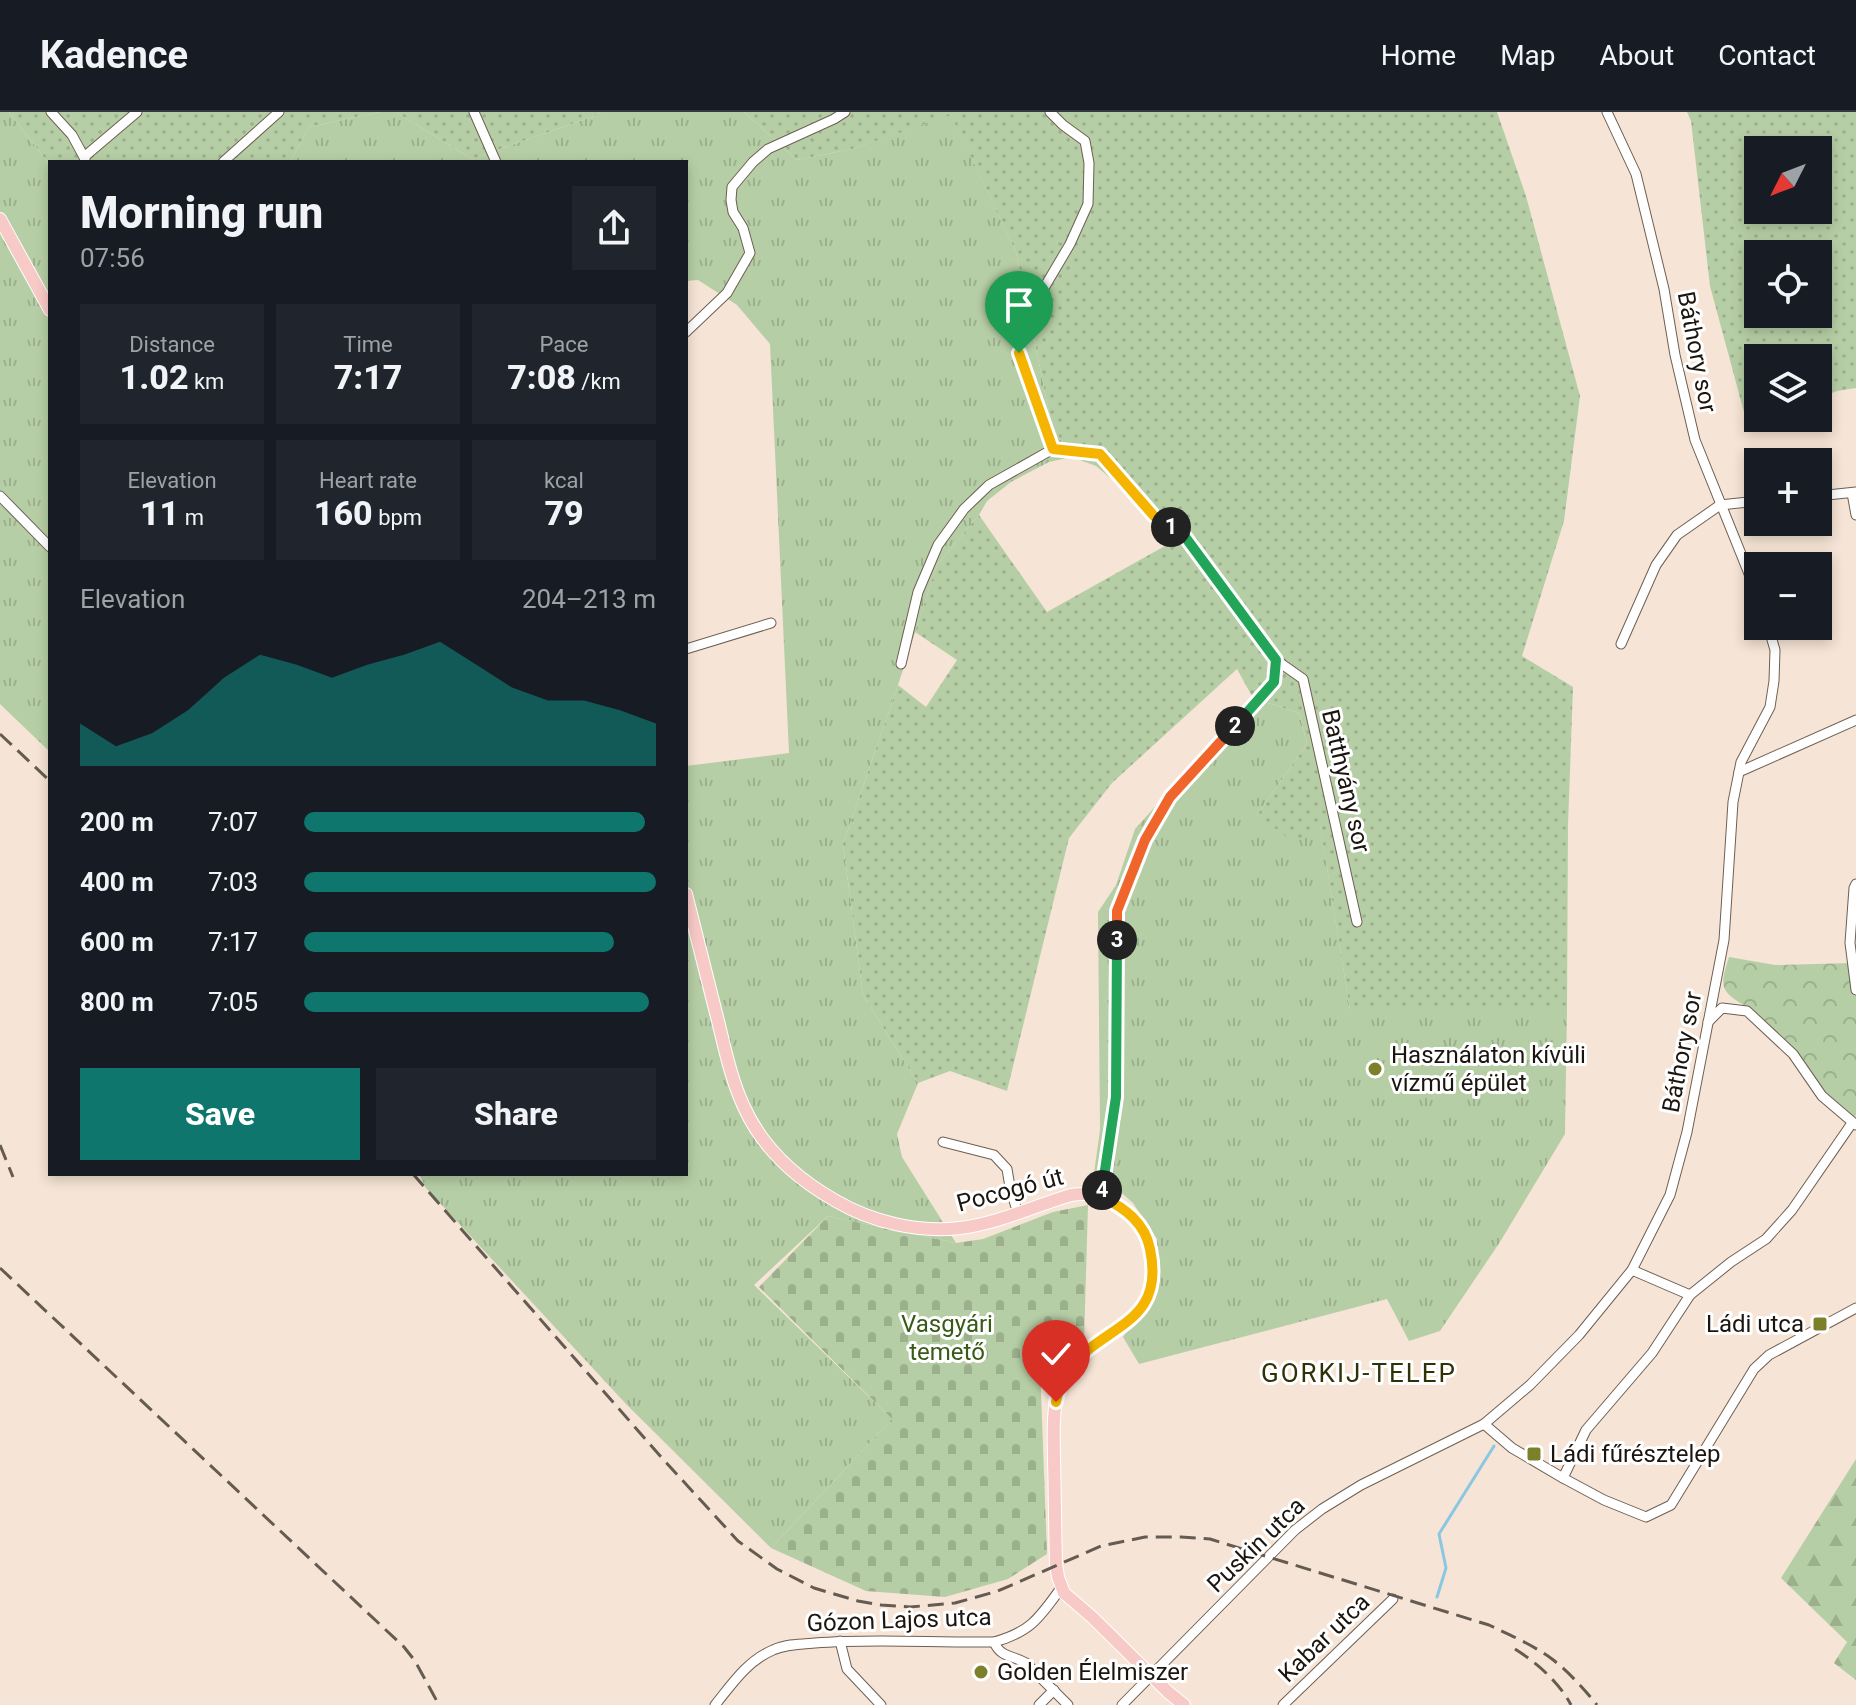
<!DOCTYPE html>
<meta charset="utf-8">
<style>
:root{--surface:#171b24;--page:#20242c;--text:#f1f3f6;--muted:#9ea1a6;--line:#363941;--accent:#0f766e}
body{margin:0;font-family:Roboto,sans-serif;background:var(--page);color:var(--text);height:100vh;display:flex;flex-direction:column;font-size:30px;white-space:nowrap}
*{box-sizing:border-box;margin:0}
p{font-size:26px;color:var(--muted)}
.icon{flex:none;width:44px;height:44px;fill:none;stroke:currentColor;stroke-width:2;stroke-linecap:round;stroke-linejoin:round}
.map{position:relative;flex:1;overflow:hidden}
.details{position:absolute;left:48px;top:48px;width:640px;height:1016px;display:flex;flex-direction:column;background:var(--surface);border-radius:0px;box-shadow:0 4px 12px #0003}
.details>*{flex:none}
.needle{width:52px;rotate:228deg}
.controls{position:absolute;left:1744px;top:24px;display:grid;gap:16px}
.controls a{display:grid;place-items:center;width:88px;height:88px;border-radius:0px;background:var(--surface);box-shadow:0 4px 12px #0003;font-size:40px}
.pin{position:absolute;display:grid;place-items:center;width:68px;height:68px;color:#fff;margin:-82px -34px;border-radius:50% 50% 50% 0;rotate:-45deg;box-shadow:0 0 8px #0007}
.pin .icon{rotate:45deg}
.km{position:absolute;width:40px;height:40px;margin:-20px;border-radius:50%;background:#222;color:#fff;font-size:22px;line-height:40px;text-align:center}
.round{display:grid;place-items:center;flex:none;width:84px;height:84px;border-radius:0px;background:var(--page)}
.head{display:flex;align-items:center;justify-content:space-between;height:136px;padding:0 32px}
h1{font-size:44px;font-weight:800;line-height:60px}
.stats{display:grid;grid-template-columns:repeat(3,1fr);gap:12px;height:136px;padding:8px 32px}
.stats div{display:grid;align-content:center;border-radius:0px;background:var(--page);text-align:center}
.stats b{font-size:34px;font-weight:800}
.stats small{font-size:22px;font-weight:400}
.stats p{font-size:22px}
.chart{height:224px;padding:16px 32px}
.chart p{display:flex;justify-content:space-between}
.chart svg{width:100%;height:144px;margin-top:8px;fill:var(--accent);opacity:.7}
.action{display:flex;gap:16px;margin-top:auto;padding:16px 32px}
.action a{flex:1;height:92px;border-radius:0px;background:var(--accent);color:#fff;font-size:32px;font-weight:800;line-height:92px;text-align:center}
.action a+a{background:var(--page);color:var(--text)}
ul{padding:0 32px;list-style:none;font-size:26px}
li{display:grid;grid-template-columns:128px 96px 1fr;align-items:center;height:60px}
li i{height:20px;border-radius:10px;background:var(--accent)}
header{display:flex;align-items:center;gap:48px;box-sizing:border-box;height:112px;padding:0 40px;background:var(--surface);border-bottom:2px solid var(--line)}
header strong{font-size:38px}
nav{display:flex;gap:44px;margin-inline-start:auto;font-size:28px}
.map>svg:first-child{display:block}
</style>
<header>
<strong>Kadence</strong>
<nav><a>Home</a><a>Map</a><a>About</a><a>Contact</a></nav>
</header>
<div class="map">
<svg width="1856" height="1593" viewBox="0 0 1856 1593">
<defs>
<pattern id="grass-tufts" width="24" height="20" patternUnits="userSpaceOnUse" patternTransform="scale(2)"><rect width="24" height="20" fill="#b6cea5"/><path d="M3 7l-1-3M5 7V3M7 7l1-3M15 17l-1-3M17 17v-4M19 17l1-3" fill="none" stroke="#9cb08d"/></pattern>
<pattern id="forest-firs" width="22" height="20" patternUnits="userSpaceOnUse" patternTransform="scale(2)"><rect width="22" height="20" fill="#b6cea5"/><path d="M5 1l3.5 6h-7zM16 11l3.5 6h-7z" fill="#9cb08d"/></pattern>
<pattern id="cemetery-stones" width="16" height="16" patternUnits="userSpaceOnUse" patternTransform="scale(2)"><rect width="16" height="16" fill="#b6cea5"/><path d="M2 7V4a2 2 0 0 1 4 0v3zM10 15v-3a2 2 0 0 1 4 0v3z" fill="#9cb08d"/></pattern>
<pattern id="park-crowns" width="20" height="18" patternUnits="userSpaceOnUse" patternTransform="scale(2)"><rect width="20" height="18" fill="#b6cea5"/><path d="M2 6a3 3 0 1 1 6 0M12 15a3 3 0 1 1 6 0" fill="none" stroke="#9cb08d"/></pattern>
<pattern id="garden-dots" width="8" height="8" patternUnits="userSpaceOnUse" patternTransform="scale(2)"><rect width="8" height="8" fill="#b6cea5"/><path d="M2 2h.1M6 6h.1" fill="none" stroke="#9cb08d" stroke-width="1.8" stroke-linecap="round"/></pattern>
</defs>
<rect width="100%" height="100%" fill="#f6e5d6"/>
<g fill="url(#grass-tufts)">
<path d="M0 0H9L50 53V640L0 592Z"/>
<path d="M380 0H396L472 47 594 4 601 0H744L797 48 852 37 951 2 1016 140 1052 314 1072 345 1049 350 1011 370 987 389 979 403 937 453 898 573 843 732 863 883 918 971 897 1022 902 1045 956 1131 828 1104 754 1173 892 1307 771 1436 626 1292 426 1076 419 1062H686V654L789 641 770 232 737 193 698 168 686 169V50H290L309 15Z"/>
<path d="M1253 586 1299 601 1307 632 1257 703 1320 712 1350 898H1567L1565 1022 1500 1130 1440 1219 1409 1229 1387 1187 1139 1252 1123 1225 1132 1211 1152 1191 1158 1158 1157 1127 1133 1091 1115 1075 1094 1061 1100 1018 1098 800 1116 773 1135 717Z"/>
</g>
<path fill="url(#forest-firs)" d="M1856 1347V1568L1834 1551 1847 1530 1781 1466Z"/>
<path fill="url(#cemetery-stones)" d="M1088 1093 1084 1231 1040 1253 1047 1442 1008 1467 945 1485 866 1479 771 1436 892 1307 759 1175 828 1104 956 1131 983 1127 1053 1100Z"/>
<path fill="url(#park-crowns)" d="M1729 845 1775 853 1852 851 1856 878V1003L1852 1011 1749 896C1720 879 1719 876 1729 845Z"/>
<g fill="url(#garden-dots)" fill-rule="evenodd">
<path d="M9 0H380L309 15 290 50H50V53Z"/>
<path d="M396 0H601L594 4 472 47Z"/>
<path d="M744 0H1497L1526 84 1580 284 1564 409 1522 544 1573 575 1568 714 1567 898H1350L1320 713 1295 731 1257 703 1307 632 1299 601 1253 586 1237 557 1112 671 1069 726 1007 979 950 959 918 971 863 883 843 732 898 573 926 595 957 548 915 520 937 453 979 403 1047 500 1172 430 1127 380 1096 354 1072 345 1052 314 1016 140 951 3 852 37 797 48Z"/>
<path d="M1687 0H1856V276L1837 279 1818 287V246H1758V306H1770L1748 315 1710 174 1691 9ZM1758 38H1818V98H1758ZM1758 142H1818V202H1758Z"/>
</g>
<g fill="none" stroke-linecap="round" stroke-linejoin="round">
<path stroke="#8ac7e2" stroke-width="3" d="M1437 1485 1446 1456 1439 1422 1494 1334"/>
<defs>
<g id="minor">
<path d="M51 0 72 23 85 47"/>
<path d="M474 0 496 50"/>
<path d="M1050 0 1063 13 1085 29 1089 51 1088 92 1070 132 1021 215 1019 241 1053 337"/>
<path d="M1607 0 1636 62 1664 177 1675 243 1695 328 1758 484"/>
<path d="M84 45 137 0"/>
<path d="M223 50 279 0"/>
<path d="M686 220 727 181 750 141 743 116 733 100 731 88 732 75 753 50 768 37 834 7 845 0"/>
<path d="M1852 381 1856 403"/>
<path d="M0 384 50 435"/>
<path d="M1818 384 1856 380"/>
<path d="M1621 532 1656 453 1677 423 1720 393 1758 389"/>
<path d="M686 537 771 511"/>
<path d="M1276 548 1303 567 1357 810"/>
<path d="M901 552 918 480 938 433 964 397 989 373 1053 337 1100 342 1154 404 1183 422 1276 548 1274 570 1170 685 1145 728 1117 799 1116 985 1103 1065 1102 1085"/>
<path d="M1739 660 1856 608"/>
<path d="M1856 772 1854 776 1850 831 1856 878"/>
<path d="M1708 910 1722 896 1747 899 1793 942 1822 984 1856 1013"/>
<path d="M943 1030 994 1043 1007 1057 1010 1075 1018 1102"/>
<path d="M1632 1158 1690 1183"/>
<path d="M1484 1312 1512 1336 1563 1366 1604 1388 1646 1405 1671 1393 1754 1257 1769 1243 1856 1196"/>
<path d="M1563 1366 1586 1318 1652 1241 1690 1183 1731 1150 1766 1127 1792 1098 1852 1011"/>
<path d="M840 1529 847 1557 881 1593"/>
<path d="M994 1530C1001 1546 1012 1543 1026 1551L1068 1593"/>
<path d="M715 1593C732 1572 747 1549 773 1538 786 1532 801 1532 815 1531 874 1526 935 1531 994 1530 1031 1520 1040 1505 1061 1476"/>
<path d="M1039 1593 1054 1578"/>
<path d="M1122 1593 1295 1418 1322 1397 1361 1373 1484 1312 1530 1273 1579 1223 1632 1158 1670 1083 1687 1020 1724 828 1733 690 1741 650 1770 595 1774 569 1775 538 1768 514"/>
<path d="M1283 1593 1393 1487"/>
</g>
<g id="major">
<path d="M0 107 50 198"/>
<path d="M686 782C696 822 706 861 716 901 724 932 730 965 744 995 763 1037 797 1067 836 1089 872 1110 918 1121 960 1116 999 1111 1034 1094 1071 1083 1090 1080 1108 1084 1123 1096 1138 1107 1148 1124 1151 1142 1164 1225 1075 1218 1058 1281 1052 1302 1054 1326 1054 1348 1055 1383 1055 1418 1056 1452L1058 1465 1064 1481 1092 1505 1168 1580 1184 1593"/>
</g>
</defs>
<use href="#minor" stroke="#6e5f52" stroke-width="11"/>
<use href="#major" stroke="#fff" stroke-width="14"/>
<use href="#minor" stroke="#fff" stroke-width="9"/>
<use href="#major" stroke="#f8cac7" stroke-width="12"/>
<g stroke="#645b52" stroke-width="3" stroke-dasharray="16 8" stroke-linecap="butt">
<path d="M0 622 50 669"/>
<path d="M0 1033 13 1065"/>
<path d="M413 1062 662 1346 738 1429 777 1457 814 1476 858 1489 881 1493 910 1495 955 1491 998 1479 1101 1434 1145 1425H1181L1210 1427 1489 1513C1510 1523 1533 1533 1552 1547 1569 1560 1584 1577 1597 1593"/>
<path d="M0 1156 404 1535 415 1549 439 1593"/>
<path d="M1515 1537C1537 1551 1559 1570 1571 1593"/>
</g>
</g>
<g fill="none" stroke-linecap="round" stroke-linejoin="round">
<defs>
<path id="split-1" d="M1019 241 1053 337 1100 342 1154 404 1171 415"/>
<path id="split-2" d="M1171 415 1183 422 1276 548 1274 570 1235 614"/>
<path id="split-3" d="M1117 828V799L1145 728 1170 685 1235 614"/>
<path id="split-4" d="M1102 1078 1116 985 1117 828"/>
<path id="split-5" d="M1056 1290C1058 1278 1062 1266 1070 1256 1104 1212 1166 1213 1150 1137 1145 1111 1125 1096 1102 1085V1078"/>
</defs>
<use href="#split-1" stroke="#fff" stroke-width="16"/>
<use href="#split-2" stroke="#fff" stroke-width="16"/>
<use href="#split-3" stroke="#fff" stroke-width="16"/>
<use href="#split-4" stroke="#fff" stroke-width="16"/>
<use href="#split-5" stroke="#fff" stroke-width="16"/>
<use href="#split-1" stroke="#f5b400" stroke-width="10"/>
<use href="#split-2" stroke="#22a559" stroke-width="10"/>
<use href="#split-3" stroke="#f0652b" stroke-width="10"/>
<use href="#split-4" stroke="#22a559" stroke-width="10"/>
<use href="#split-5" stroke="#f5b400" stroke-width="10"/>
</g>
<g fill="#7c802a" stroke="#fff" stroke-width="3">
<circle cx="1375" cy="957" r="8"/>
<rect x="1812" y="1204" width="16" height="16" rx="4"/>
<rect x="1526" y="1334" width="16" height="16" rx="4"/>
<circle cx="981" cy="1560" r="8"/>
</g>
<g text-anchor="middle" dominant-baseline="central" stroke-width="6" stroke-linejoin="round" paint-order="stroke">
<g font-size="24" fill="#1b1510" stroke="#fff">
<text transform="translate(1697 240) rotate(79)">Báthory sor</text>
<text transform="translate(1346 669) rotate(77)">Batthyány sor</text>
<text transform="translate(1682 940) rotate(-79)">Báthory sor</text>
<text transform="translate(1010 1078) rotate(-15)">Pocogó út</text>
<text transform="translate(1256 1433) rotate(-44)">Puskin utca</text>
<text transform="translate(899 1508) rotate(-2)">Gózon Lajos utca</text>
<text transform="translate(1324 1526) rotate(-44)">Kabar utca</text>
</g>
<g font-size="24" fill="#1b1510" stroke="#fff" text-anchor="start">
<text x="1391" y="943">Használaton kívüli<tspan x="1391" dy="28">vízmű épület</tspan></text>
<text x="1804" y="1212" text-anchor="end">Ládi utca</text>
<text x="1550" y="1342">Ládi fűrésztelep</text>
<text x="997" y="1560">Golden Élelmiszer</text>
</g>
<g font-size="24" fill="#385a16" stroke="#fff">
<text x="947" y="1212">Vasgyári<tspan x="947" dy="28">temető</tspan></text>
</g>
<g font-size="26" letter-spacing="2" fill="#2f3107" stroke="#fff">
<text x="1359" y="1261">GORKIJ-TELEP</text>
</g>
</g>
</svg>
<div class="controls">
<a><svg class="needle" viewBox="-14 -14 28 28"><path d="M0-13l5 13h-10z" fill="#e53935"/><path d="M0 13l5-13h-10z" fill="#9ea1a6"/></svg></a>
<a><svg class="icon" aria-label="locate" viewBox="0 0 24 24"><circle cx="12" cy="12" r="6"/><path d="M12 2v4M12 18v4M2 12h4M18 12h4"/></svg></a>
<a><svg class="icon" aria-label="layers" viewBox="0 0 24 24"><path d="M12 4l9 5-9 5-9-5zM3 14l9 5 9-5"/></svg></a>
<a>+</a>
<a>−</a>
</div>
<div class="pin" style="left:1019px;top:241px;background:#1e9e55"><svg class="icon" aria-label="arrive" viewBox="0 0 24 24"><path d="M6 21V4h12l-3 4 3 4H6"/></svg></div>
<div class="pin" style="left:1056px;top:1290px;background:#d93025"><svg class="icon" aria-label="check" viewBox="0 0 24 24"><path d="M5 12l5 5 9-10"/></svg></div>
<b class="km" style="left:1171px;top:415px">1</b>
<b class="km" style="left:1235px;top:614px">2</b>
<b class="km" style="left:1117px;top:828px">3</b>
<b class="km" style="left:1102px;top:1078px">4</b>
<section class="details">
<div class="head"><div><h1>Morning run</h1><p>07:56</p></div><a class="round"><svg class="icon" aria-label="share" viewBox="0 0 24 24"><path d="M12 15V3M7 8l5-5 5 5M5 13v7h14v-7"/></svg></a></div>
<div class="stats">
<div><p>Distance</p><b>1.02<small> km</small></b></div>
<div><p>Time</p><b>7:17</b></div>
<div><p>Pace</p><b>7:08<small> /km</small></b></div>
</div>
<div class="stats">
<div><p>Elevation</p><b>11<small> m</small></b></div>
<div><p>Heart rate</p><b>160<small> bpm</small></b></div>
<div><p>kcal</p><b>79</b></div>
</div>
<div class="chart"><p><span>Elevation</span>204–213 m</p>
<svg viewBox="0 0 160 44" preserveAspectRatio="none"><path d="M0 44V31L10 38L20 34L30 27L40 17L50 10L60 13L70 17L80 13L90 10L100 6L110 13L120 20L130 24L140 24L150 27L160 31V44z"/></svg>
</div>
<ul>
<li><b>200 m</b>7:07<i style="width:97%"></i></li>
<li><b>400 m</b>7:03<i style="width:100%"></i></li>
<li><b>600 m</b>7:17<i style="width:88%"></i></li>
<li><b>800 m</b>7:05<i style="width:98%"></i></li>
</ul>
<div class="action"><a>Save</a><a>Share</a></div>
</section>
</div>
